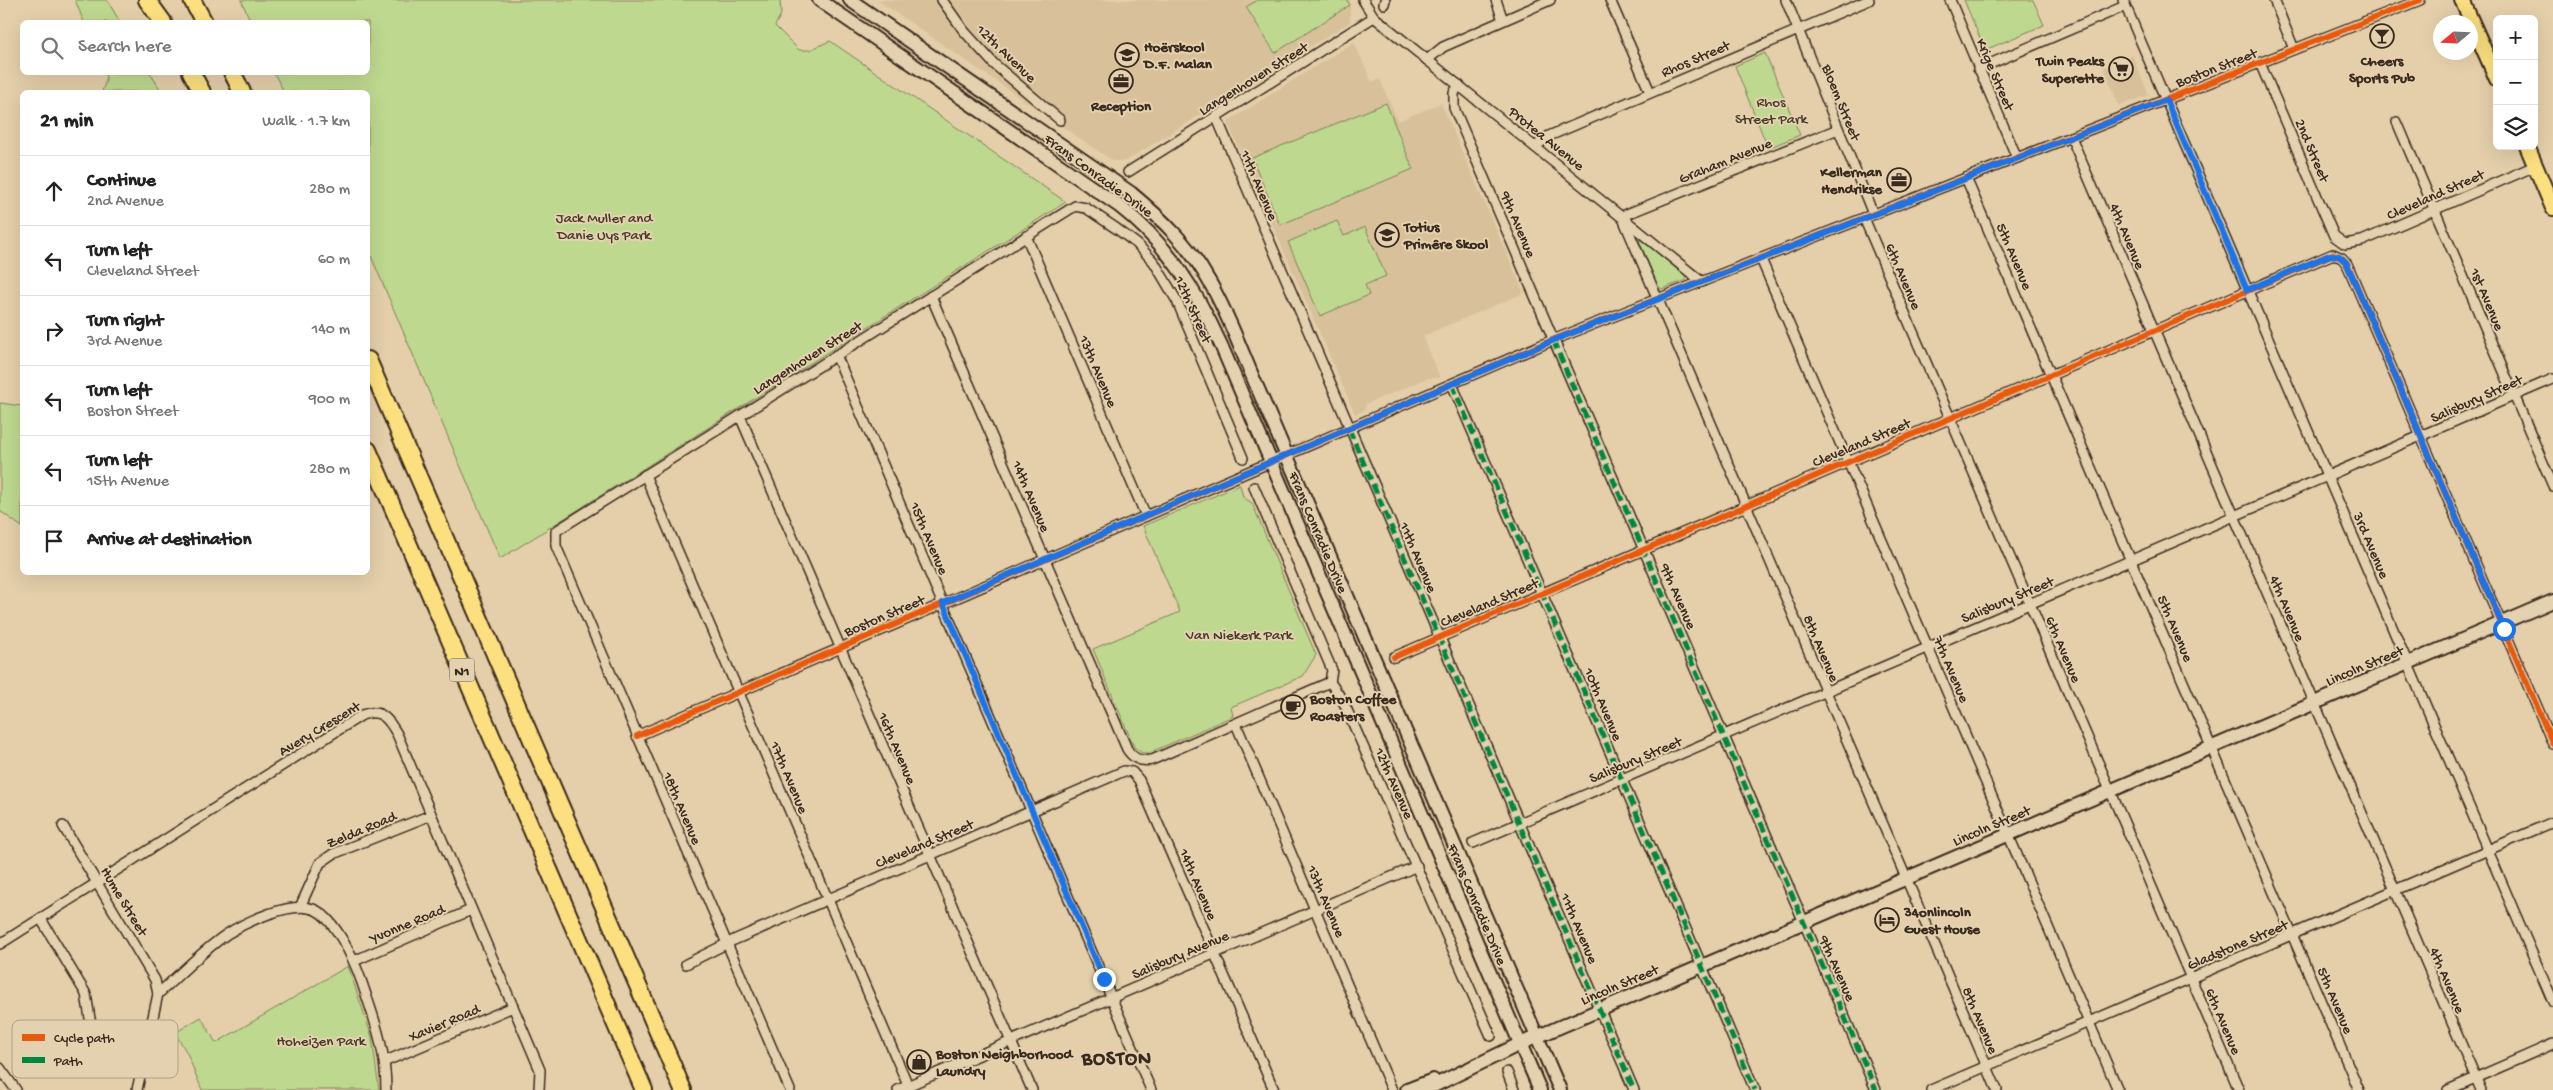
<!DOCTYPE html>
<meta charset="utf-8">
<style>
body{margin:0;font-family:"Gochi Hand",sans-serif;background:#f2f2f2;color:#222}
.controls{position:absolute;right:15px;top:15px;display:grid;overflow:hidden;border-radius:8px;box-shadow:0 5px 20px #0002}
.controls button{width:45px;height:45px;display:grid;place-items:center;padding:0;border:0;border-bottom:1px solid #e0e0e0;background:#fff;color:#222;font:25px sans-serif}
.compass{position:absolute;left:2433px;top:15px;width:45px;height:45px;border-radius:50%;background:#fff;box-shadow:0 5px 20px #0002;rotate:251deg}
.stop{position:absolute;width:15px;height:15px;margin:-11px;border:4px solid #1a73e8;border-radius:50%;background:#fff}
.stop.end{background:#1a73e8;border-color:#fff;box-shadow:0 1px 5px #0008}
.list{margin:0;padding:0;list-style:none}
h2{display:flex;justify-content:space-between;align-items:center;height:65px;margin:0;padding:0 20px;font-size:21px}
h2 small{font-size:16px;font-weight:400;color:#767676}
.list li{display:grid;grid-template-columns:32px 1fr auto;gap:15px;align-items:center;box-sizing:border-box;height:70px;padding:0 20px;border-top:1px solid #e0e0e0}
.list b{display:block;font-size:19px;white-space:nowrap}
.list p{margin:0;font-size:16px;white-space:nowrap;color:#767676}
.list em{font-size:16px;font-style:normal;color:#767676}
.icon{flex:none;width:28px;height:28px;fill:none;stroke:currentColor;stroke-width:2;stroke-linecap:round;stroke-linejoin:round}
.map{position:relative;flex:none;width:2553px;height:1090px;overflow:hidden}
.search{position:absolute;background:#fff;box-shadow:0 5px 20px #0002;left:20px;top:20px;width:350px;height:55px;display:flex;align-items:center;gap:12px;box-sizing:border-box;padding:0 18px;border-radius:8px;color:#767676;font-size:19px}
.panel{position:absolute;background:#fff;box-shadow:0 5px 20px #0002;left:20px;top:90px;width:350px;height:485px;border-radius:8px}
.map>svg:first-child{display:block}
</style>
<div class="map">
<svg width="2553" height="1090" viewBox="0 0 2553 1090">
<rect width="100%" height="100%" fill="#e4cfaa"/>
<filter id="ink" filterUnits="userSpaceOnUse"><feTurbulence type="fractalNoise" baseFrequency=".02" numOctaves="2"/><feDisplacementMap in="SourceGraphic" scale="10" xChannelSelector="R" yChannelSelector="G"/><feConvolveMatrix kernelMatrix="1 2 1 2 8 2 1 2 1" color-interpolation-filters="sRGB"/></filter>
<g filter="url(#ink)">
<!-- built -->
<g fill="#d8c19a">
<path d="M877,0H1350V22L1126,161H1113Z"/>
<path d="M1354,42L1372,82L1380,79L1398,121L1441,103L1524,293L1423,336L1440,378H1428L1366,404L1364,411L1355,414L1228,123L1230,120Z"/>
<path d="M2132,55L2149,95L2119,106L2104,68Z"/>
</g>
<!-- green -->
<g fill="#bed88f" stroke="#7c8156">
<path d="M75,0H107L120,22H84Z"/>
<path d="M241,0H780L781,14L775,26L799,50H809L830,41L1066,202L500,559L368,249V92H284L274,73L368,72V22H251Z"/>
<path d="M1258,0H1347L1350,5L1275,53L1246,7Z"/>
<path d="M1964,0H2033L2044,25L1985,50Z"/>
<path d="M1765,53L1800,135L1768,148L1735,66Z"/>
<path d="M105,73H150L162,92H102L106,80Z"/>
<path d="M1386,103L1413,169L1280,225L1252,158Z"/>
<path d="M1337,221L1344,236L1365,227L1386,276L1365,285L1369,295L1320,316L1288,242Z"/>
<path d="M1639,240H1642L1685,276L1686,280L1662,289L1658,287Z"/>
<path d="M0,403L22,406V527L0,511Z"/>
<path d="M1240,485L1243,497L1252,503L1316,655L1303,676L1231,707L1233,716L1149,753H1142L1134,747L1093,649L1180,612L1143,526Z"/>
<path d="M348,966L372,1037L379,1090H202L187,1053L175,1033L201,1017L216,1043Z"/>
</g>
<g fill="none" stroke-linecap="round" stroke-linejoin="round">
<!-- street casing -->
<g stroke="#3b2a1e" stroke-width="12">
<g id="street">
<path d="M942,0L964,31L994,64L1060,120"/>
<path d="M1363,0L1374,17L1702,282"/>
<path d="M1496,0L1503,20"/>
<path d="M1610,0L1650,92"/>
<path d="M1786,0L1873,214"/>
<path d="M1950,0L2017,158"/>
<path d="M2123,0L2553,1002"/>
<path d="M2274,0L2294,49"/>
<path d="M1384,4L1385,0"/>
<path d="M1427,60L1443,47L1550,0"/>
<path d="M2260,63L2334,236L2345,244L2362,241L2535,166"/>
<path d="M1978,69L2125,6"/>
<path d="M1459,85L1454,93V108L1876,1090"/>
<path d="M1216,116L1634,1090"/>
<path d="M2397,122L2553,486"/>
<path d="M1838,129L1622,216L1997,1090"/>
<path d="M2071,137L2481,1090"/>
<path d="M1535,147L1549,136L1869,0"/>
<path d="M1128,172L1374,17"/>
<path d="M1966,178L2359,1090"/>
<path d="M1864,218L2239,1090"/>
<path d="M1026,236L1146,516"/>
<path d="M1761,259L2118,1090"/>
<path d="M931,296L1127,749C1133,759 1141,762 1152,760L1330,682"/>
<path d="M836,355L1151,1090"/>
<path d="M1452,384L1755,1090"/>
<path d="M740,416L1032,1090"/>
<path d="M645,475L910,1090"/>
<path d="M1254,487L1332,670L1330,682"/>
<path d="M1394,657L2333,254L2342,258L2347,264L2553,744"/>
<path d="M1330,682L1343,701L1491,1036"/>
<path d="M1236,724L1392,1090"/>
<path d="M637,736L1553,340L2420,0"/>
<path d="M63,826L155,980L158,994L137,1090"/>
<path d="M1473,843L2553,379"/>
<path d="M300,907L320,863L333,854L431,815"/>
<path d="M41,919L86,994L95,1049"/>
<path d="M0,944L362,715C380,708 388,718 397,734L540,1070L539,1090"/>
<path d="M354,961L471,910"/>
<path d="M686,964L734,940L1124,771L1132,772L1139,780L1274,1090"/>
<path d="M158,994C180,974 202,951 227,934C246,922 290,901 313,909C334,916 354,960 361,980C374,1018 386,1049 386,1090"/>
<path d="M386,1061L513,1007"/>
<path d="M0,1068L16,1090"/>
<path d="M1507,1072L1514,1090"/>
<path d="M790,1090L556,546V531L1075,206L1086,208L1117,229L1137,244L1154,262L1177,301L1243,458"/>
<path d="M898,1090L1417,866"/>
<path d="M1931,1090L2553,822"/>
<path d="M2448,1090L2553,1044"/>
</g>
</g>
<!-- secondary casing -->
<g stroke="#3b2a1e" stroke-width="16">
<g id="secondary">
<path d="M819,0L1119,206C1167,243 1196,290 1221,345L1540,1090"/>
<path d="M850,0L1131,193C1162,219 1190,246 1209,281C1229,315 1242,353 1258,389L1560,1090"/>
<path d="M1407,1090L1433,1080"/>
<path d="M1425,1090L1520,1044L2553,601"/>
</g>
</g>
<!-- primary casing -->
<g stroke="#3b2a1e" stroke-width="18">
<g id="primary">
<path d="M2462,0L2497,79"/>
<path d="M2527,146L2553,208"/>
</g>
</g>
<!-- highway casing -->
<g stroke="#3b2a1e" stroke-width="20">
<g id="highway">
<path d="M147,0L163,22"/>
<path d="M192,0L204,22"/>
<path d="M191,72L202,92"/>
<path d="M232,72L242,92"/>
<path d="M368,360L683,1090"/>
<path d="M368,450L644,1090"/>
</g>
</g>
<!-- street -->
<use href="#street" stroke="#e4d1af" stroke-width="9"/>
<!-- secondary -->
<use href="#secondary" stroke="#e4d1af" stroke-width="12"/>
<!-- primary -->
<use href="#primary" stroke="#fce080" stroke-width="14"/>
<!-- highway -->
<use href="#highway" stroke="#fce080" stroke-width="16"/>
<!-- quiet -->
<g stroke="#00873e" stroke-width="5" stroke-dasharray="10 5" stroke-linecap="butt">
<path d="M1553,340L1876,1090"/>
<path d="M1452,384L1755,1090"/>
<path d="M1349,429L1634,1090"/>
</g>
<!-- cycleway casing -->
<g stroke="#e4d1af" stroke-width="9">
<g id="cycleway">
<path d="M1394,657L2333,254L2342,258L2347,264L2553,744"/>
<path d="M637,736L1553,340L2420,0"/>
</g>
</g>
<!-- cycleway -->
<use href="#cycleway" stroke="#e8590c" stroke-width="6"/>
</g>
</g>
<g fill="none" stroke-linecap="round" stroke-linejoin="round" filter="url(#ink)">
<!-- route -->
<path stroke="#1a73e8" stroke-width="6" d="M1104,979L943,603L1554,340L2166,100L2247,290L2330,255L2339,256L2346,262L2504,629"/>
</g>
<!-- icons -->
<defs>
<g id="bar-ring" transform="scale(1.25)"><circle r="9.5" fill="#e4d1af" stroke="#3b2a1e" stroke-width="1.5"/><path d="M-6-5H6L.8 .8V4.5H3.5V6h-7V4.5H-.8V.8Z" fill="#3b2a1e"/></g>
<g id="school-ring" transform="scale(1.25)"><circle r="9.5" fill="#e4d1af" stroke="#3b2a1e" stroke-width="1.5"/><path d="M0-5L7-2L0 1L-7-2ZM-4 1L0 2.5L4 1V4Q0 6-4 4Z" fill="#3b2a1e"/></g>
<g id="supermarket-ring" transform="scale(1.25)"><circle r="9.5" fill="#e4d1af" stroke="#3b2a1e" stroke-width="1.5"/><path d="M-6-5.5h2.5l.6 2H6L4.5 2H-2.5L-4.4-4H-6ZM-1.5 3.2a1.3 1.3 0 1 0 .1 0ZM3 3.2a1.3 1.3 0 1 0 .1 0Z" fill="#3b2a1e"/></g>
<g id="office-ring" transform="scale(1.25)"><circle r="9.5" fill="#e4d1af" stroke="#3b2a1e" stroke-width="1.5"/><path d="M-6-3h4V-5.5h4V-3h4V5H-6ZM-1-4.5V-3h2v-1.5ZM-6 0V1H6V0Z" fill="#3b2a1e"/></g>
<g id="cafe-ring" transform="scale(1.25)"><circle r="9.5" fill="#e4d1af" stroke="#3b2a1e" stroke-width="1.5"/><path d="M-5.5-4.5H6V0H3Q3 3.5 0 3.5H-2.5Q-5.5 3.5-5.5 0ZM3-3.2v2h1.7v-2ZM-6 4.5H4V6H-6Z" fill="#3b2a1e"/></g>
<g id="hotel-ring" transform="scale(1.25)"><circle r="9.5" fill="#e4d1af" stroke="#3b2a1e" stroke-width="1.5"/><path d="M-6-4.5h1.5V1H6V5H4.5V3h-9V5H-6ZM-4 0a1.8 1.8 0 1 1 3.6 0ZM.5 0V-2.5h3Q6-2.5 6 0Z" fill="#3b2a1e"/></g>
<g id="shop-ring" transform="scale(1.25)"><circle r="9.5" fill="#e4d1af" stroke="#3b2a1e" stroke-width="1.5"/><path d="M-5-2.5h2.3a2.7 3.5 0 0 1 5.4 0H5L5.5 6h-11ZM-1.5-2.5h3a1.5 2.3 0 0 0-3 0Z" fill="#3b2a1e"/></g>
</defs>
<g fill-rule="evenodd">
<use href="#bar-ring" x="2382" y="36"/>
<use href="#school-ring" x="1127" y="55"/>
<use href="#supermarket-ring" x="2121" y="69"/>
<use href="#office-ring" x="1121" y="81"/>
<use href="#office-ring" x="1899" y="180"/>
<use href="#school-ring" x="1387" y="235"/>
<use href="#cafe-ring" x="1293" y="707"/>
<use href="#hotel-ring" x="1887" y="920"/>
<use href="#shop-ring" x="919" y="1062"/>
</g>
<g text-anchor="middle" stroke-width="4" stroke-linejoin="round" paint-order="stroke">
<!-- shield labels -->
<rect fill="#e4d1af" stroke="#6e5c4a" stroke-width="1" x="449.5" y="658.5" width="25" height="23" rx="4"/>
<g font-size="14" font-weight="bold" fill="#3b2a1e">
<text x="462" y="675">N1</text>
</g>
<!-- poi labels -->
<g font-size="15" font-weight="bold" fill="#3b2a1e" stroke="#e4d1af" text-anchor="start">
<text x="1144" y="51">Hoërskool<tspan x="1144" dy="17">D.F. Malan</tspan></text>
<text x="2104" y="65" text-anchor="end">Twin Peaks<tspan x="2104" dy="17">Superette</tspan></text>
<text x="2382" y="65" text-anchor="middle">Cheers<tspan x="2382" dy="17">Sports Pub</tspan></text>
<text x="1121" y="110" text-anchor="middle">Reception</text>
<text x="1882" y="176" text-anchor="end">Kellerman<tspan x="1882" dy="17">Hendrikse</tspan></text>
<text x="1404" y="231">Totius<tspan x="1404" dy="17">Primêre Skool</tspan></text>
<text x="1310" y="703">Boston Coffee<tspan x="1310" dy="17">Roasters</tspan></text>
<text x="1904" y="916">34onlincoln<tspan x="1904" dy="17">Guest House</tspan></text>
<text x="936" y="1058">Boston Neighborhood<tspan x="936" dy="17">Laundry</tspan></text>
</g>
<!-- street labels -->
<g font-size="15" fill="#3b2a1e" stroke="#e4d1af">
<text transform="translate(1007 53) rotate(44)" y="5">12th Avenue</text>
<text transform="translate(1695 58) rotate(-23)" y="5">Rhos Street</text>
<text transform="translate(2216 67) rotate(-21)" y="5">Boston Street</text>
<text transform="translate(1996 74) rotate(67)" y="5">Krige Street</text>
<text transform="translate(1253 78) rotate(-32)" y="5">Langenhoven Street</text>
<text transform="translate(1842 102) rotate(68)" y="5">Bloem Street</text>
<text transform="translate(1547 138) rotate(39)" y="5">Protea Avenue</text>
<text transform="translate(2313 150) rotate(67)" y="5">2nd Street</text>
<text transform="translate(1725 160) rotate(-22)" y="5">Graham Avenue</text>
<text transform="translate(1099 175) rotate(36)" y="5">Frans Conradie Drive</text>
<text transform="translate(1260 185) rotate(67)" y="5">11th Avenue</text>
<text transform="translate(2435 194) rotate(-24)" y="5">Cleveland Street</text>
<text transform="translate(1519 224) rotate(67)" y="5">9th Avenue</text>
<text transform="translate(2128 236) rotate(67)" y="5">4th Avenue</text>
<text transform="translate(2015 256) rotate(67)" y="5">5th Avenue</text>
<text transform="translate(1904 276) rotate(67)" y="5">6th Avenue</text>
<text transform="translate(2488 299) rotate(67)" y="5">1st Avenue</text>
<text transform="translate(1194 309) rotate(66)" y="5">12th Street</text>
<text transform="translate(807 357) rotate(-32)" y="5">Langenhoven Street</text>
<text transform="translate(1099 371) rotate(67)" y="5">13th Avenue</text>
<text transform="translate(2476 398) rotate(-24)" y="5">Salisbury Street</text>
<text transform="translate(1861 442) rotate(-23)" y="5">Cleveland Street</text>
<text transform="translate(1032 496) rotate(67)" y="5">14th Avenue</text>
<text transform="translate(1319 532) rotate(67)" y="5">Frans Conradie Drive</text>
<text transform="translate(930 538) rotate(67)" y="5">15th Avenue</text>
<text transform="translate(2372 545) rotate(67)" y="5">3rd Avenue</text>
<text transform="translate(1419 557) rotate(67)" y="5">11th Avenue</text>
<text transform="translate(1679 596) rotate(66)" y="5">9th Avenue</text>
<text transform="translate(2007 599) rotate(-23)" y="5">Salisbury Street</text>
<text transform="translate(1489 602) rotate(-23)" y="5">Cleveland Street</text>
<text transform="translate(2288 608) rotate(67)" y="5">4th Avenue</text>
<text transform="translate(884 615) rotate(-23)" y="5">Boston Street</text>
<text transform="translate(2176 628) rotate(67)" y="5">5th Avenue</text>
<text transform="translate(1822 648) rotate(67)" y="5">8th Avenue</text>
<text transform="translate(2064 649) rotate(67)" y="5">6th Avenue</text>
<text transform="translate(2364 665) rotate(-23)" y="5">Lincoln Street</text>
<text transform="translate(1952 669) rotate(67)" y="5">7th Avenue</text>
<text transform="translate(1604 704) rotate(67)" y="5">10th Avenue</text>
<text transform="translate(319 728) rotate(-31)" y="5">Avery Crescent</text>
<text transform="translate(898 748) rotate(67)" y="5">16th Avenue</text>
<text transform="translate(1635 759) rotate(-23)" y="5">Salisbury Street</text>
<text transform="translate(790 777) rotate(67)" y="5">17th Avenue</text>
<text transform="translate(1395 783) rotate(66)" y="5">12th Avenue</text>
<text transform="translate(683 808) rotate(67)" y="5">18th Avenue</text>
<text transform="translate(1991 825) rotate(-23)" y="5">Lincoln Street</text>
<text transform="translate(361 829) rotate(-23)" y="5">Zelda Road</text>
<text transform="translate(924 843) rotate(-23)" y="5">Cleveland Street</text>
<text transform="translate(1199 884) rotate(67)" y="5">14th Avenue</text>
<text transform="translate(125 901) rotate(59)" y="5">Hume Street</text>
<text transform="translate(1327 901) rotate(67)" y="5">13th Avenue</text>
<text transform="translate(1478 904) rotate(67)" y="5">Frans Conradie Drive</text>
<text transform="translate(407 923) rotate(-23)" y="5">Yvonne Road</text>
<text transform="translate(1580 928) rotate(67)" y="5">11th Avenue</text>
<text transform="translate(2237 944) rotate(-23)" y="5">Gladstone Street</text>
<text transform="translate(1180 954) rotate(-23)" y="5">Salisbury Avenue</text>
<text transform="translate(1838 968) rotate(66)" y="5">9th Avenue</text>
<text transform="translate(2448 980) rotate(67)" y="5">4th Avenue</text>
<text transform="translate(1619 984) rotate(-23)" y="5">Lincoln Street</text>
<text transform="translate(2336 1000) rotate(67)" y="5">5th Avenue</text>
<text transform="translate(1981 1020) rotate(67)" y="5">8th Avenue</text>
<text transform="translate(2224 1021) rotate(67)" y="5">6th Avenue</text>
<text transform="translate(444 1022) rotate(-23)" y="5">Xavier Road</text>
</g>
<!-- park labels -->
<g font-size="15" fill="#483b29" stroke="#e4d1af">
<text x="1771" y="106">Rhos<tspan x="1771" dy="17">Street Park</tspan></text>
<text x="604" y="222">Jack Muller and<tspan x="604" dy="17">Danie Uys Park</tspan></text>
<text x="1239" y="639">Van Niekerk Park</text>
<text x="321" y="1045">Hoheizen Park</text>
</g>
<!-- district labels -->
<g font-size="20" font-weight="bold" letter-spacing="1" fill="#3b2a1e" stroke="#e4d1af">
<text x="1117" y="1064">BOSTON</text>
</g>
</g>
<!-- legend -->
<rect x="12" y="1020" width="166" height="58" rx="8" fill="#e4d1af" stroke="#b19f84" stroke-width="1"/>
<rect x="22" y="1034" width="23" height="7" fill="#e8590c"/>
<rect x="22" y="1057" width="23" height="6" fill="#00873e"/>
<g font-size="14" fill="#3b2a1e">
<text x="54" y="1042">Cycle path</text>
<text x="54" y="1065">Path</text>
</g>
</svg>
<div class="controls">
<button>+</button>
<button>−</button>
<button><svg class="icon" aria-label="layers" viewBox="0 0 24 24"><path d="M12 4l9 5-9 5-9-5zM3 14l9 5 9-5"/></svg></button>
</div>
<svg class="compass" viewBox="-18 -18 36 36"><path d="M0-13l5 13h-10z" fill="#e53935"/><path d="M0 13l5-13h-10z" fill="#767676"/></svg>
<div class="stop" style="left:2504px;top:629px"></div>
<div class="stop end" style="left:1104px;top:979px"></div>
<div class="search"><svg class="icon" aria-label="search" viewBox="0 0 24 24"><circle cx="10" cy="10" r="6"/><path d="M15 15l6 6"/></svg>Search here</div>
<section class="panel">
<h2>21 min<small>Walk · 1.7 km</small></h2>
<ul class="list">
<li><svg class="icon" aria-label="ahead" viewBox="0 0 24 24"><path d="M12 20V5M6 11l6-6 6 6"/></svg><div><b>Continue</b><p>2nd Avenue</p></div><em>280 m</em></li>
<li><svg class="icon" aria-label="left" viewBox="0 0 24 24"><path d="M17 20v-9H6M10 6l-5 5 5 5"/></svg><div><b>Turn left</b><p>Cleveland Street</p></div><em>60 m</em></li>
<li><svg class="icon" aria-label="right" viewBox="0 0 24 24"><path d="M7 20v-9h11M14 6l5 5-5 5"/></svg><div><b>Turn right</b><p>3rd Avenue</p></div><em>140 m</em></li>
<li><svg class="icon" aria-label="left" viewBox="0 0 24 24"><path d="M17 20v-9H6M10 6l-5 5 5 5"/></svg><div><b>Turn left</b><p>Boston Street</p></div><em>900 m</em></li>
<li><svg class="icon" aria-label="left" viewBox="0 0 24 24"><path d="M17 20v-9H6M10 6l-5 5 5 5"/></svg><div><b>Turn left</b><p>15th Avenue</p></div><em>280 m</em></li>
<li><svg class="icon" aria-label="arrive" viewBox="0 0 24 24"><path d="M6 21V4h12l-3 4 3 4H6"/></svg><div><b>Arrive at destination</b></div></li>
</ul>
</section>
</div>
